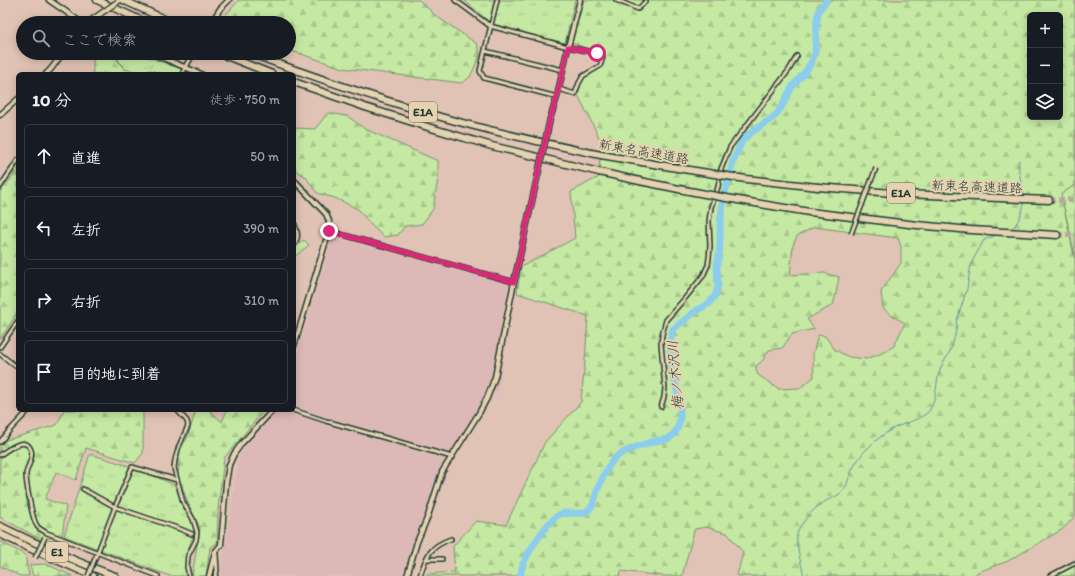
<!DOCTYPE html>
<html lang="ja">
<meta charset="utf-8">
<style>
body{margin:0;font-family:Itim,"Klee One",sans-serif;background:#20242c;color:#f1f3f6}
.controls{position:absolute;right:12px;top:12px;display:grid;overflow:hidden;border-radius:6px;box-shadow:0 2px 10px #0003}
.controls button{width:36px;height:36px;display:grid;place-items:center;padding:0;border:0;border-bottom:1px solid #363941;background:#171b24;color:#f1f3f6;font:20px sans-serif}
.stop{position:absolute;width:12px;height:12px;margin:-9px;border:3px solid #db2777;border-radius:50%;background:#fff}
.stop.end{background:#db2777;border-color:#fff;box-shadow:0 1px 4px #0008}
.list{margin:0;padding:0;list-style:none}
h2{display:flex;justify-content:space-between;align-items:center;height:52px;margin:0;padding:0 16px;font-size:17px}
h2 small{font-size:13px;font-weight:400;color:#9ea1a6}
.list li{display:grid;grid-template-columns:26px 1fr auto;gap:12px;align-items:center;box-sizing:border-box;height:64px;margin:0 8px 8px;padding:0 8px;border:1px solid #363941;border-radius:6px}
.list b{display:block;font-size:15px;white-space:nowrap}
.list em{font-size:13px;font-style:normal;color:#9ea1a6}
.icon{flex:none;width:22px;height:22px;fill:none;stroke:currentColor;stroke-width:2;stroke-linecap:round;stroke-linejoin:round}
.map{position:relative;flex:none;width:1075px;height:576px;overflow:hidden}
.search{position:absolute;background:#171b24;box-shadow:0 2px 10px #0003;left:16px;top:16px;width:280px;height:44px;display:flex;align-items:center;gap:10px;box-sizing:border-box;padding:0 14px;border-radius:22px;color:#9ea1a6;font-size:15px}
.panel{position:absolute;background:#171b24;box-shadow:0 2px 10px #0003;left:16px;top:72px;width:280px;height:340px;border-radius:6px}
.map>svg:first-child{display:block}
</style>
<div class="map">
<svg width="1075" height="576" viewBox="0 0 1075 576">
<defs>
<pattern id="grass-tufts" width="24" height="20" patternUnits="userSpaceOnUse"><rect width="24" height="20" fill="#c5e9a3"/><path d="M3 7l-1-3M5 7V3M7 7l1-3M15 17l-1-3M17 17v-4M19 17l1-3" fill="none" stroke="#a9c98d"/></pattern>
<pattern id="forest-firs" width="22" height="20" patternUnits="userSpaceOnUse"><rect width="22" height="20" fill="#c5e9a3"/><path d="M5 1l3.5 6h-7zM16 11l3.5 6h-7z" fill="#a9c98d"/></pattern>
</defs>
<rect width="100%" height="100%" fill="#e0c3b4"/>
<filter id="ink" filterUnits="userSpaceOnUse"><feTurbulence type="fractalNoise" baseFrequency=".025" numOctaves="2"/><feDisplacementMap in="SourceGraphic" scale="8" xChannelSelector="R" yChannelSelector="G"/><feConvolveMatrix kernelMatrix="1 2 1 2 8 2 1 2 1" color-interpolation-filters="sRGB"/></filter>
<g filter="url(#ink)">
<!-- built -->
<path fill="#dcb9b7" d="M332,237L513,285L498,390L456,450L409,576H220L240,454L276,410H294V364Z"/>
<!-- grass -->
<g fill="url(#grass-tufts)" stroke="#72936c">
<path d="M464,0H575L565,43L492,24Z"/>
<path d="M114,53H137L182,69L179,74H161L150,70L144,73L124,69Z"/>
<path d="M1075,75V256L1065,211L1056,184Z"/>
<path d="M90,454L132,467L175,485L181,503L191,519L195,531L185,557L186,576H170L64,536Z"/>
</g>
<!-- forest -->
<g fill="url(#forest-firs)" stroke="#72936c" fill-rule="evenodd">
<path d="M239,0H419L436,16L477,44L480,55L470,77L462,83L343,68L289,50V23H234L224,17Z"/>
<path d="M584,0H1075V185L1061,194L1075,260V516L1063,529L1008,561L978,572L973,576H737L743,552L727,533L706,527L695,529L694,531L682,576H663L621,571L620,576H427V574L455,572L453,546L476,521L506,525L545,442L581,402L585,361L588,316L517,293L521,267L575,238L571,192L595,179L598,178L600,159V139L578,95L583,75L600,66L604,55L572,43ZM1030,15H1060V117H1030ZM814,227L898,238L901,246V263L881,292L883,308L891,315L905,323L894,346L880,354L866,359L849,357L835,350L825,336L818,335L813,354L814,377L800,388L779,389L758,375L756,370V366L763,360L769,350L782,348L792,334L814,329L807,319L833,305L836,293L839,277L824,273L790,275L793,245L797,236Z"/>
<path d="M93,53H112L124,69L144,73L150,70L161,74H92L93,72Z"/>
<path d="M328,113L347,116L365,129L438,161V178L433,209L422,224L405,226L398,235L384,237L371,225L358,209L335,198L317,193L306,177L296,171L294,161V128L315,129Z"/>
<path d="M18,165V312L0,339V192L12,178Z"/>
<path d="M304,240L309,245L294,257V248Z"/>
<path d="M64,410H143V453L135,463L86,448L76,480L56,472L45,499L66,506L62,537L40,539L0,517V442L57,425Z"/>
<path d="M196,410H209L222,422L227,410H264L224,458L218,509L217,543L210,547L206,576H192L200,528L188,503L178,475L180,448L187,439Z"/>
<path d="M0,541L25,555L29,576H20L0,566Z"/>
<path d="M46,564L72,576H33L30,565Z"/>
<path d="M1075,566V576H1053Z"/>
</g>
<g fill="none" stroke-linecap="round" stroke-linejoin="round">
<!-- stream -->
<g stroke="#6093a3" stroke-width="1">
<path d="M1019,160C1017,174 1023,184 1024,197"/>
<path d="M1011,229C1019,224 1023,210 1024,202"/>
<path d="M804,576C802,568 795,541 797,534C800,524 812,510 821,504C828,499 835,498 842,492C848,486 848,478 852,470C860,453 876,439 892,429C901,424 923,419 929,411C938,398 935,383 940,370C942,363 947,358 950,351C954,343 955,334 957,325L956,323L967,289L970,269L973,260L984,240L999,234"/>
</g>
<!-- river -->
<path stroke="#8ccded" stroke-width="7" d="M520,576C521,572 522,568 523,564C528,552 549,518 561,514C572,510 583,519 592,506C594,502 595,498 596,494C601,481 607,464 619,455C628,449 645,444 656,441C659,440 664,440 668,439C671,437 674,434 676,431C686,414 676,388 672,371C670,359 669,344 672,332L673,329L696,311L709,303L715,296L717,291L718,285L717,266L719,255L720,242V225L723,200L733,162L742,141L749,134L775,116L781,108L792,87L805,72L811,63L815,53L817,19L819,10L827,0"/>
<!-- motorway-tunnel -->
<g stroke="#b9a89a" stroke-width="6" stroke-dasharray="6 3" stroke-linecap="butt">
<path d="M1049,200H1075"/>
<path d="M1057,235H1075"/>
</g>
<!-- minor casing -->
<g stroke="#1f3d34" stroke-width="6">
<g id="minor">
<path d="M455,0L490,26L568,47L597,53L603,57L600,66L583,76L579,83L575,94L559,89"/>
<path d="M497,0L480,71L484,78L557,97"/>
<path d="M616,0L638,9L646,1"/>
<path d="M485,51L563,70"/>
<path d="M182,74L185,68"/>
<path d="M0,187L18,160"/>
<path d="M294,222C297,232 300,236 294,245"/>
<path d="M329,231L514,282"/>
<path d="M0,347L18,321"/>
<path d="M0,354L18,368"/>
<path d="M661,407L664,397L665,388L661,344L662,335L666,320L686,297L703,276L708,265L709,258L710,246L709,221L711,207L718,187L721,169L730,147L789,70L797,56"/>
<path d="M177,410L187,421L188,426L179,446L175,460L174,468L183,502L193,519L197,532L196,540L188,556L187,567L189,576"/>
<path d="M293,410L326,421L452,457"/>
<path d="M0,442L9,431L29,410"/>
<path d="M0,455C7,450 26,435 31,450C34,457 27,467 26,474C26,483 32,519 37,526C39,529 44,531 47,533L158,576"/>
<path d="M83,489L115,507L180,529L192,534"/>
<path d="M97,554L115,507L132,467L177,480"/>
<path d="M427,559H442"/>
<path d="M215,576L217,571L216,554"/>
<path d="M420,576C426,556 430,546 451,539"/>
<path d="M1050,576L1075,563"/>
</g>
</g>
<!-- tertiary casing -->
<g stroke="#1f3d34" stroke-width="7">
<g id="tertiary">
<path d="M49,0L65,11L82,23"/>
<path d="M88,23L93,19"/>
<path d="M211,23L220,9L229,0"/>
<path d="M151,53L201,74"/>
<path d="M185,68L193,53"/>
<path d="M46,74L51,69L63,53"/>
<path d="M0,115L18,99"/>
<path d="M550,119L557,97L568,47L580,0"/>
<path d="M294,180L326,214L329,221V231L294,346"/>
<path d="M209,576L215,552L221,545L226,483L229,465L234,454L242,443L273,410"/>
<path d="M407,576L417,542L428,516L442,472L479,413L487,398L495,377L514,282L538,174"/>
</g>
</g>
<!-- motorway casing -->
<g stroke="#1f3d34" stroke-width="9">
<g id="motorway">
<path d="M97,0L147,23"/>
<path d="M123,0L173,23"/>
<path d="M219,53L272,74"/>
<path d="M249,53C308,75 367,95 427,113C484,130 543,143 601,155"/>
<path d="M294,82L365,107L431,128L492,146L599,172"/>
<path d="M818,187L905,194L1049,200"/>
<path d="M810,212L917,225L971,230L1057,235"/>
<path d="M0,526C37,544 76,562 115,576"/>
<path d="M0,534L29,548L93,576"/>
</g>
</g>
<!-- minor -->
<use href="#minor" stroke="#e6d1b0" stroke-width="3"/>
<!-- tertiary -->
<use href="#tertiary" stroke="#e6d1b0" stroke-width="4"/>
<!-- motorway -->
<use href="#motorway" stroke="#e6d1b0" stroke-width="6"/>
<!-- minor-bridge casing -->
<g stroke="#1f3d34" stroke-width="6" stroke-linecap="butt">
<g id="minor-bridge">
<path d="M851,234L876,168"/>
<path d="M35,558L45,537"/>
<path d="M88,576L96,556"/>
</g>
</g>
<!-- tertiary-bridge casing -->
<g stroke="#1f3d34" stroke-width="7" stroke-linecap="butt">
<g id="tertiary-bridge">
<path d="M93,19L120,0"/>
<path d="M538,174L550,119"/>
</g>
</g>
<!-- motorway-bridge casing -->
<g stroke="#1f3d34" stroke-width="9" stroke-linecap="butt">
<g id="motorway-bridge">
<path d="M601,155L683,169L746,179L818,187"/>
<path d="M599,172C669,188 739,201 810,212"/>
</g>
</g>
<!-- minor-bridge -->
<use href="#minor-bridge" stroke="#e6d1b0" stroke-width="3"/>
<!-- tertiary-bridge -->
<use href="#tertiary-bridge" stroke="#e6d1b0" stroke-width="4"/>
<!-- motorway-bridge -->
<use href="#motorway-bridge" stroke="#e6d1b0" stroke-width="6"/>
</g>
</g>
<g fill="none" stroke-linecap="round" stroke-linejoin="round" filter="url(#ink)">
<!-- route -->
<path stroke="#db2777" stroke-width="5" d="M329,231L514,282L550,119L557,97L568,47L597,53"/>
</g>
<g text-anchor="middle" stroke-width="4" stroke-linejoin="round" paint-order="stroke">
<!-- shield labels -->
<g fill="#e6d1b0" stroke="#5b6959" stroke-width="1">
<rect x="409" y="102" width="28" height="20" rx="3"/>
<rect x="887" y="183" width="28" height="20" rx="3"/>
<rect x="46" y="542" width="22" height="20" rx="3"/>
</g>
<g font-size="12" font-weight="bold" fill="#1f3d34">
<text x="423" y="116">E1A</text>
<text x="901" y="197">E1A</text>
<text x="57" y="556">E1</text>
</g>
<!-- street labels -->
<g font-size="13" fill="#1f3d34" stroke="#e6d1b0">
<text transform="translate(644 151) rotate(10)" y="5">新東名高速道路</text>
<text transform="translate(977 186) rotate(2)" y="5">新東名高速道路</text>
</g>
<!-- water labels -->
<g font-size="14" font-style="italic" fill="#24443d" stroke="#e6d1b0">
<text transform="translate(675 375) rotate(-95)" y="5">梅ノ木沢川</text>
</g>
</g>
</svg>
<div class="controls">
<button>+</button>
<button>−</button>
<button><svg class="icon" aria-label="layers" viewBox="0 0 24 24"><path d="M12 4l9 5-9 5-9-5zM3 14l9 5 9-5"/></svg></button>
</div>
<div class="stop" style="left:597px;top:53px"></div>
<div class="stop end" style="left:329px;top:231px"></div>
<div class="search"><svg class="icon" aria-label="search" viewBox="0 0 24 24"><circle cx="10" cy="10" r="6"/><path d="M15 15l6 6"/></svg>ここで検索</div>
<section class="panel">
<h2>10 分<small>徒歩 · 750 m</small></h2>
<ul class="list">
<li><svg class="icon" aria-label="ahead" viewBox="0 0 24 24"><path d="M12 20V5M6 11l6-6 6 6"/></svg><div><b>直進</b></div><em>50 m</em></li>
<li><svg class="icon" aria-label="left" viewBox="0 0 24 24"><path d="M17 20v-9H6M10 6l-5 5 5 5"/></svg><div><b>左折</b></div><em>390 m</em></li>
<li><svg class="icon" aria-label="right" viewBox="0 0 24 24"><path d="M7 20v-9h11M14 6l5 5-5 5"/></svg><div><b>右折</b></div><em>310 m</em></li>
<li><svg class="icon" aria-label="arrive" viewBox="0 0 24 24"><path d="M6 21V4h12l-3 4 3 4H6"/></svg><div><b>目的地に到着</b></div></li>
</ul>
</section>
</div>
